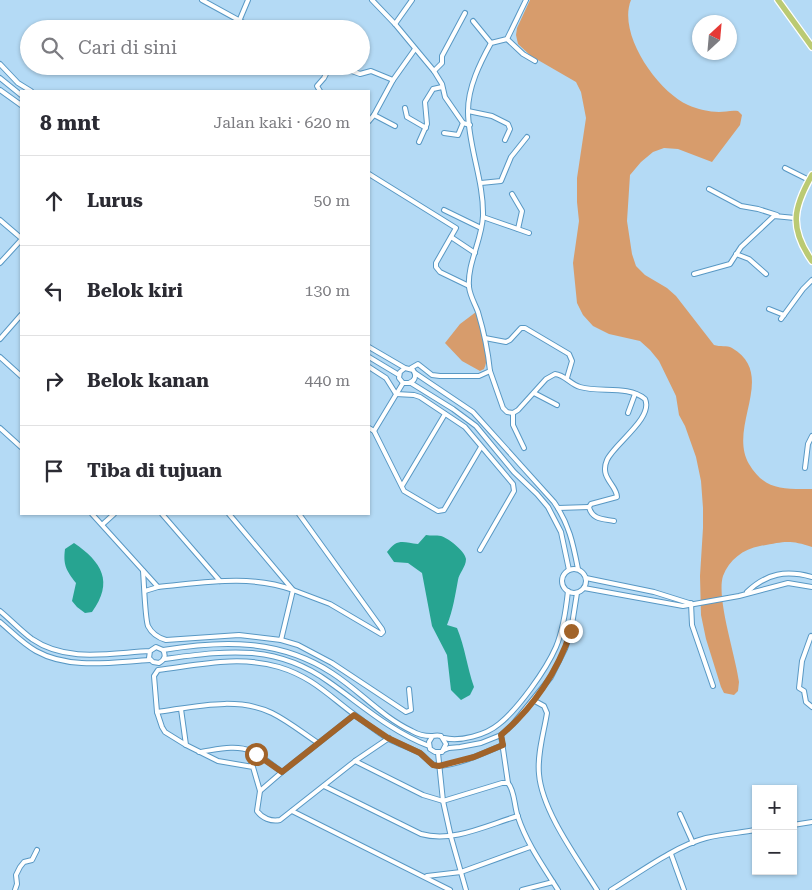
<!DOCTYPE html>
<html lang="id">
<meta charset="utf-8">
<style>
body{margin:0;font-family:"Roboto Serif",serif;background:#f2f2f3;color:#2b2b33}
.controls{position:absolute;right:15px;bottom:15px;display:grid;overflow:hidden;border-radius:0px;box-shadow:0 1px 4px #0004}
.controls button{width:45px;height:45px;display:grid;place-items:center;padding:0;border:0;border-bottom:1px solid #e1e1e2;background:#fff;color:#2b2b33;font:25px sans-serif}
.compass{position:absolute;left:692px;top:15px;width:45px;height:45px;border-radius:50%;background:#fff;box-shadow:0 1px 4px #0004;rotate:26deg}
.stop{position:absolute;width:15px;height:15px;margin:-11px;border:4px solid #a16329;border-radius:50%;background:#fff}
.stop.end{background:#a16329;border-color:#fff;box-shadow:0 1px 5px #0008}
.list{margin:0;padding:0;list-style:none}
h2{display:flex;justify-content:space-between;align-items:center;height:65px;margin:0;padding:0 20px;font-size:21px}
h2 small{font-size:16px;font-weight:400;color:#7c7c81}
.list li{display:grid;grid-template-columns:32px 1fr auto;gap:15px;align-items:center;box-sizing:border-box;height:90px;padding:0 20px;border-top:1px solid #e1e1e2}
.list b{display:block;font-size:19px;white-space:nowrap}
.list em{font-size:16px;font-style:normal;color:#7c7c81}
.icon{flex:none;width:28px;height:28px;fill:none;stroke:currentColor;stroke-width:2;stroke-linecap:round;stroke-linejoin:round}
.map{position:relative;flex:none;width:812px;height:890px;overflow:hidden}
.search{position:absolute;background:#fff;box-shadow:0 1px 4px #0004;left:20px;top:20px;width:350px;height:55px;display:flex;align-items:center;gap:12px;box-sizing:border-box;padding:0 18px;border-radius:28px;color:#7c7c81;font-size:19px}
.panel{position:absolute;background:#fff;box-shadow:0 1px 4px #0004;left:20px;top:90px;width:350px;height:425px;border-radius:0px}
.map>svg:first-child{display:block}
</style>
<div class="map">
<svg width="812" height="890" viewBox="0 0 812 890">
<rect width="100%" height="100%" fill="#b4daf5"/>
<!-- green -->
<g fill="#d79c6c">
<path d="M530,0H631C617,34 658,92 688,105C697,109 709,112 719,112C725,112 731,110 738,111L742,115L740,125L712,162L678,149L664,148L653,152L641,162L630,175L627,221L632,254L636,266L645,275L667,288L676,296L714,345C720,347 727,345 732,348C778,375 727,426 749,464C765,491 784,489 812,489V547C789,539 783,542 760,546C743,549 729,560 723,576C716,598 736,657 739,682L738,691L734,695L724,693L721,687L706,639L701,615L700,576L703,528V508L701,481L696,457L685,426L679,415L676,396L659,361L650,350L640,341L609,334L593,326L583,315L577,303L573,263L579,221L577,202V178L586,118L581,92L576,82L531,56L518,44L516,35L517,28Z"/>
<path d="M476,312C480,329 492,353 484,369L480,371L462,361L445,343L460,324Z"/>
</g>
<!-- water -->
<g fill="#27a491">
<path d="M426,535C431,536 436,535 441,536C448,538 465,551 466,559C466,567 459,573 458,580C455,596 453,610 447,625L457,628C465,647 467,667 474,687L470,695L461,700L451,690L447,655L432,626L422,573L408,563L394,562L387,552C397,538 403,542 418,544Z"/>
<path d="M74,543C102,562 114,582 92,612L85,613L77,607L72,601L76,583C66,570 63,565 65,549Z"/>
</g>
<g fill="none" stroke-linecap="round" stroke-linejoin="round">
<!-- street casing -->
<g stroke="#5898c4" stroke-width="6">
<g id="street">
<path d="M202,0L255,29"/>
<path d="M372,0L395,24L434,71L442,84L445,97L463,123L470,125"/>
<path d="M240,19L248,0"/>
<path d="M473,21L491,43"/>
<path d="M395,24L412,0"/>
<path d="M507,39L523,54L535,61"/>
<path d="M0,64L18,83L31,91"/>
<path d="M338,66L360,74L371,71L393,80L415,49"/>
<path d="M434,71L442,63V56L465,13"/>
<path d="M0,78L21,95"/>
<path d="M0,90L21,105"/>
<path d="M320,91L317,86L324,78L330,66"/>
<path d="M405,108L407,117L426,128"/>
<path d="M468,111L492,116L508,124L510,129L505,140"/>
<path d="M374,115L395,126"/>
<path d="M369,121L374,115L393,80"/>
<path d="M444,133L458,135L463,123"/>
<path d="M419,142L427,124L425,102L433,89L442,87"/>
<path d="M785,168L809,180"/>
<path d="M369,174L456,228L436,263V267L440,272L469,286"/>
<path d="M481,183L501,181L511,157L527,137"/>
<path d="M709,189L741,206L758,209L777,215"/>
<path d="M512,194L522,211L518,229"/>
<path d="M444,210L481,228"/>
<path d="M483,217L529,233"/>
<path d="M0,220L21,238"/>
<path d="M451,237L475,253"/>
<path d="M736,254L749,259L766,274"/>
<path d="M0,263L21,240"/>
<path d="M694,274L730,264L741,247L774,216L795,218"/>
<path d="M769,309L784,315"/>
<path d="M781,319L803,289L812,280"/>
<path d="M485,338L506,342L510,340L521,328H525L569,354L572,361L567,378"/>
<path d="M0,339L21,315"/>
<path d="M369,347L405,368L413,370C417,376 415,381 409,383H403L399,378L400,372L405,368"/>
<path d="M0,357L21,376"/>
<path d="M369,357L399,375"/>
<path d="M369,367L386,378L396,394L414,395L420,397L465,427L513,484L514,491L480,550"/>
<path d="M411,368L418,364L432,375L440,376H479L490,371C488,351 484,332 478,312C475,304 470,296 469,287C467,264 482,240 483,216C484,181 468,146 468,111C468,87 480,63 491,43L507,39L526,0"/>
<path d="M490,371L503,408L507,412L513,413"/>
<path d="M415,373L473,412L554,502C569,524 573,543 578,569"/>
<path d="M411,383L453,409L476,426L514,472L537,494L548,507L561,532L569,570"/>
<path d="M534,393L557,405"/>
<path d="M513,413L518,410L546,379L555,374C565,375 570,384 580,387C600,393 628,385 645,399C654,418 614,444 607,460C599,478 617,485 617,497L591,504L589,507C592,520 604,519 614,521"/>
<path d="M513,413V425L524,448"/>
<path d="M628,413L635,394"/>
<path d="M0,428L21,447"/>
<path d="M369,428L374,431L404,491L438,511L444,510L481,447"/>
<path d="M374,431L403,383"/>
<path d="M805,468L808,444L812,436"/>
<path d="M402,486L445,414"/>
<path d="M558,508L589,507"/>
<path d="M92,514L158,587C202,583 250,574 293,590L229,514"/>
<path d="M162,514L220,581"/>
<path d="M103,524L114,514"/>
<circle cx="574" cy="581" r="12"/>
<path d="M143,571C144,582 145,618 148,626C152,634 159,638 166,640L239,635L281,640L293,590L330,604L381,634L383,632L382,629L299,514"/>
<path d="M586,578L654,592L689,603"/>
<path d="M584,588L683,606L739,596L788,583L812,587"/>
<path d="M145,591L158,587"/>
<path d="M747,592C767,573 786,570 812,577"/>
<path d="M691,603L692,625L713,686"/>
<path d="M0,611C11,620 21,631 32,639C67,663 110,653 150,651L156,647L163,650C166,655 165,660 159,663L153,662L149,658L150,651"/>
<path d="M0,622C12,632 23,644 36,651C70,670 113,662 150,660"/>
<path d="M812,637L811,636L802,661L799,688L804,691L806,702L812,707"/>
<path d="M281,640L298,645L332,663L406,712L411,710L409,689"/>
<path d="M163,650C223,640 280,639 332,673C360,691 382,717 412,731C417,734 425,736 431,736C435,736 437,735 441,736L446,744L442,752H435L430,749L429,742L432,737"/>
<path d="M164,659C226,651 275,643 329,682C362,705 390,731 429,746"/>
<path d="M533,700L544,706L547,713C544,732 537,754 539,774C542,811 577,858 597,890"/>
<path d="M181,709L186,745"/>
<path d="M157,712C194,707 237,696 272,713C288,721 303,733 318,743"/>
<path d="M501,735L508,783"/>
<path d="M389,738L355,761L280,820C271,822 262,818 257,811L260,791L253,767L218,761L186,745L165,732L162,727L157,712L154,676L158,670C198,665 239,655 279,667C312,677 328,695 355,715C366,723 377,732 389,739C399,744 410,748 420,753C426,757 431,766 438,766C459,765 484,753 503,745"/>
<path d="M444,738C460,742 486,735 499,724C518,709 546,670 556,647C563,630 566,610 568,591"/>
<path d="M444,750L449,748L460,747L481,743L501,735L513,724L551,677L565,649L571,631L577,593"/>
<path d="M199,752C215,750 235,744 251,751C262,756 272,765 282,772"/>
<path d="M438,753L443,801L451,837L466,890"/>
<path d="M355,761L423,795L443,801L502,783H508C515,791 514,806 518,817C527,844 543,866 558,890"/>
<path d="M251,766L256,754"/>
<path d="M324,786L421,834C453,843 487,825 518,816"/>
<path d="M260,791L282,772L354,715"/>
<path d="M292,811L450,890"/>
<path d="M680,814L693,843"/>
<path d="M793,825L812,822"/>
<path d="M671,854L684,890"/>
<path d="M427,876L461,872L530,847"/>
<path d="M15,890L17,884L16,875L20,867L24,862L32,860L37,850"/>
<path d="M522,890L553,882"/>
<path d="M611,890C639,873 675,846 706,838C722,834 739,833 756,830"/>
</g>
</g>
<!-- primary casing -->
<g stroke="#fff" stroke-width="8">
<g id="primary">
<path d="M778,0L812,47"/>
<path d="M812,175C793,208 789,228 812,261"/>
</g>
</g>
<!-- street -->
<use href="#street" stroke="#fff" stroke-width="4"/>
<!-- primary -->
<use href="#primary" stroke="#bbca73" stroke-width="5.5"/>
</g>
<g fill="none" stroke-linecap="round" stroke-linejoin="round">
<!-- route -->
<path stroke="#a16329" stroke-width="6" d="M256,754L282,772L354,715L388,738L420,753L433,765L439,766L474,757L503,745L501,735C533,708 558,671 571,631"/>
</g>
</svg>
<div class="controls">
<button>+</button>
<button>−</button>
</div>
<svg class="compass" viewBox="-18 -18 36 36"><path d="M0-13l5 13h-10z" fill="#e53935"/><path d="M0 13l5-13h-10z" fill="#7c7c81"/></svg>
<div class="stop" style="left:256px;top:754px"></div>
<div class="stop end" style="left:571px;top:631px"></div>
<div class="search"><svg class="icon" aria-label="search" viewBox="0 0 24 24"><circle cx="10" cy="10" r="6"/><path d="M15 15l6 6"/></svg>Cari di sini</div>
<section class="panel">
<h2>8 mnt<small>Jalan kaki · 620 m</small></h2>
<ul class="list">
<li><svg class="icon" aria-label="ahead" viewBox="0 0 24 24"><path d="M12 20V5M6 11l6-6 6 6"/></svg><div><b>Lurus</b></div><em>50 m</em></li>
<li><svg class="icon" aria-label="left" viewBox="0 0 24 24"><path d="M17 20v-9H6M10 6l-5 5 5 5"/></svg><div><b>Belok kiri</b></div><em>130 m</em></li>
<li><svg class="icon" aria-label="right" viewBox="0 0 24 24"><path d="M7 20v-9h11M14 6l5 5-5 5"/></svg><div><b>Belok kanan</b></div><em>440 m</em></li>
<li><svg class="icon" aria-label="arrive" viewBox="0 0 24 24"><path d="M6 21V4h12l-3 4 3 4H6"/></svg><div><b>Tiba di tujuan</b></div></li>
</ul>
</section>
</div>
